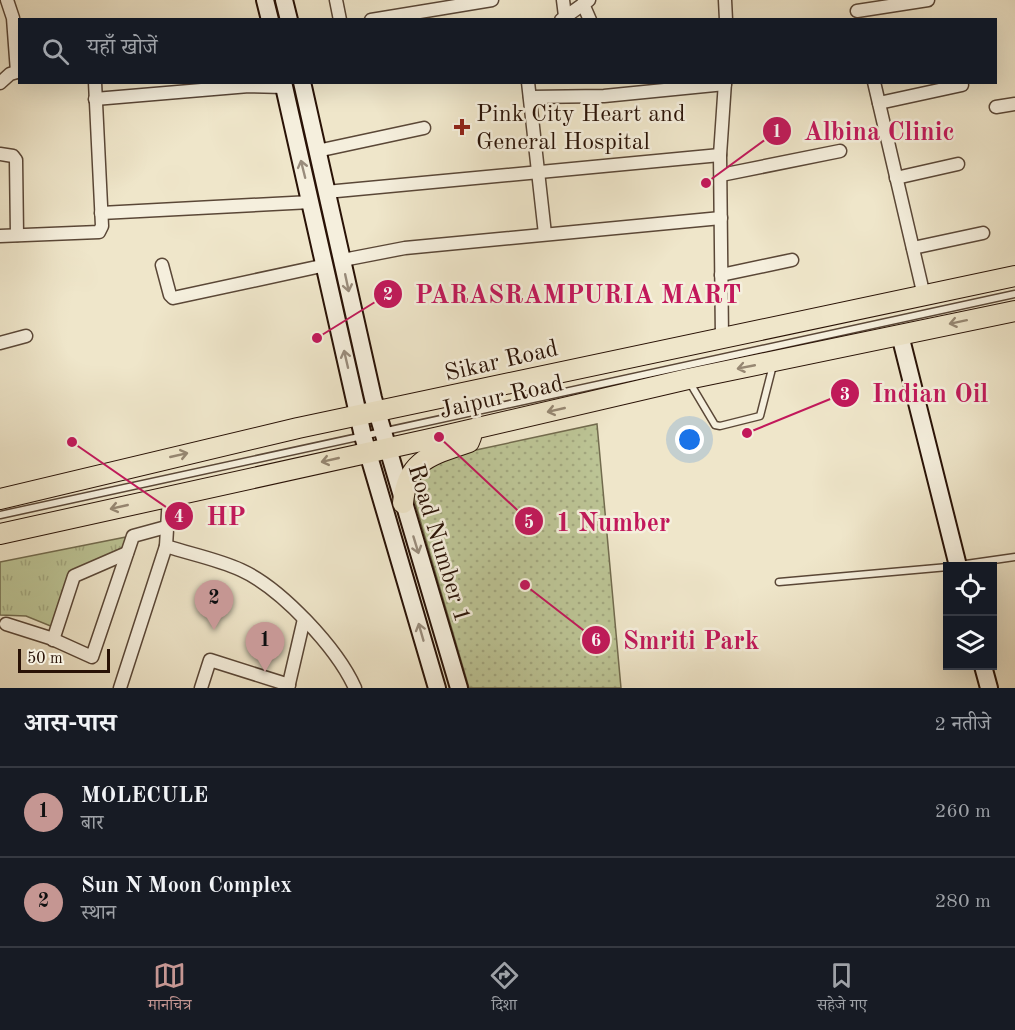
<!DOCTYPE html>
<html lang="hi">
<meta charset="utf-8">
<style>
body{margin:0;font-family:"Old Standard TT","Noto Serif Devanagari",serif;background:#242831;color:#f1f3f6}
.controls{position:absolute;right:18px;bottom:18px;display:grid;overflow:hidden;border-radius:0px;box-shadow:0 6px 24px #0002}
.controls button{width:54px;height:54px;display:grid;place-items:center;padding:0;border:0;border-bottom:2px solid #363941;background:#171b24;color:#f1f3f6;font:30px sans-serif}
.scale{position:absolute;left:18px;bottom:15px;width:92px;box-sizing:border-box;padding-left:6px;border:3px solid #291206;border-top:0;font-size:16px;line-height:21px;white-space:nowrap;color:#291206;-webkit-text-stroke:4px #f5efdd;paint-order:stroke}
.you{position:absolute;left:690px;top:440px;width:21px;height:21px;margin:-15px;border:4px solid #fff;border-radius:50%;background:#1a73e8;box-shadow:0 0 0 9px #1a73e833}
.badge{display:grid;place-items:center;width:39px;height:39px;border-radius:50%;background:#c59692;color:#111;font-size:20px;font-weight:700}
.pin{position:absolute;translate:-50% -50px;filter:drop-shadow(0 2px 3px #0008)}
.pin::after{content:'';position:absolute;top:32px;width:21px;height:18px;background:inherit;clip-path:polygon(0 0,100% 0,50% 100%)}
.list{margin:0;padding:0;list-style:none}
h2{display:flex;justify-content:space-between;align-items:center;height:78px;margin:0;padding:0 24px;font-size:26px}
h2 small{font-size:20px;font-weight:400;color:#9ea1a6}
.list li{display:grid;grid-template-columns:39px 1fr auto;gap:18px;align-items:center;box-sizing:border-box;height:90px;padding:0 24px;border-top:2px solid #363941}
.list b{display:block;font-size:22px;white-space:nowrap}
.list p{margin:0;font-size:20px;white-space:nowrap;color:#9ea1a6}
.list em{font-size:20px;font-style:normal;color:#9ea1a6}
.icon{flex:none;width:33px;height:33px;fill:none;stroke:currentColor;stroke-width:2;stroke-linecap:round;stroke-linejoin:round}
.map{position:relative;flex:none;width:1015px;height:688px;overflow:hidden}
.search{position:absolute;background:#171b24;box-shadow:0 6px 24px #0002;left:18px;right:18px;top:18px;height:66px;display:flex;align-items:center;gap:15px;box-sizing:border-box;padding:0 21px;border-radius:0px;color:#9ea1a6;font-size:22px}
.sheet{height:258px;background:#171b24}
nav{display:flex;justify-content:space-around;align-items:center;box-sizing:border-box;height:84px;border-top:2px solid #363941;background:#171b24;font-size:16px;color:#9ea1a6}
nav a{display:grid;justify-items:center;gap:3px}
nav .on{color:#c59692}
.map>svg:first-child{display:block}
</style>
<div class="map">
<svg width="1015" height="688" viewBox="0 0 1015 688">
<defs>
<pattern id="grass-tufts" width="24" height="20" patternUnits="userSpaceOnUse" patternTransform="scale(1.5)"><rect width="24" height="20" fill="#bcc495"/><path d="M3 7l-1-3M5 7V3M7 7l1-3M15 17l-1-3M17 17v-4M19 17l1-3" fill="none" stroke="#a2a77f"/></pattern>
<pattern id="park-dots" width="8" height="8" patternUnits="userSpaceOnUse" patternTransform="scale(1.5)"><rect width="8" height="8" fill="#bcc495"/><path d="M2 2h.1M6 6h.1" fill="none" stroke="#a2a77f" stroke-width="1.8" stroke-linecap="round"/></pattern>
</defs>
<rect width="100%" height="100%" fill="#efe6ca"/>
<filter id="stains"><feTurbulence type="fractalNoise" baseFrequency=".00333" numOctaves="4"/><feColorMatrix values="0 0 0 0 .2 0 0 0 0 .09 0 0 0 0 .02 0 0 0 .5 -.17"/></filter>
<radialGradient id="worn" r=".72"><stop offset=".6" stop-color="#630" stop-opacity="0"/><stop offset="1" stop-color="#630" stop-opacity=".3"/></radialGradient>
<!-- grass -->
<path fill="url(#grass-tufts)" stroke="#726b4e" stroke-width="1.5" d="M126,537L124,547L70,574L53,627L26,616L0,615V562Z"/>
<!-- park -->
<path fill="url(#park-dots)" stroke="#726b4e" stroke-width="1.5" d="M597,424L621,688H469L409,482L443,457Z"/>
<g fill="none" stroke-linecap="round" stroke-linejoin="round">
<!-- lane casing -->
<g stroke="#5a4737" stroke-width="9">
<g id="lane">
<path d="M690,383L715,425L720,426L760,416L773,365"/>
<path d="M0,515L1015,294"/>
<path d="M959,565L1015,557"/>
<path d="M779,582L948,567"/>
</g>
</g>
<!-- street casing -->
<g stroke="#5a4737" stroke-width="15">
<g id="street">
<path d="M7,0L13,18L17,72"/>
<path d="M336,0L340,20"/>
<path d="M563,0L565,16"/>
<path d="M725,0L726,20"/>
<path d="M583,4L590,20"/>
<path d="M857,11L928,0"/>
<path d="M371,20L492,0"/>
<path d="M561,20L589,0"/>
<path d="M528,82L545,234"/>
<path d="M874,82L924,296"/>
<path d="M0,83L10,74L20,71"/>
<path d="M530,97L604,96L725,84"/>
<path d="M95,99L249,86L284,87"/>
<path d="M879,103L962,85"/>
<path d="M996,107L1015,104"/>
<path d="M317,151L424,128"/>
<path d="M0,154L13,156L16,160L17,235"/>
<path d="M721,175L840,151"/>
<path d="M896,178L958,164"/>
<path d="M326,192L720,155"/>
<path d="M101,213L311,202"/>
<path d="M0,236L99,232L102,226L95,82"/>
<path d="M913,248L983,233"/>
<path d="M343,260L405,248L721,218"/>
<path d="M162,265L170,295L173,298L326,265"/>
<path d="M721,275L792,260"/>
<path d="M722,339L720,155L725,82"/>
<path d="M0,343L26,336"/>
<path d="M166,546L169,496"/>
<path d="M6,624L50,638L92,657L133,536L166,527"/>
<path d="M53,640L74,576L127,553"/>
<path d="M120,688L166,546C190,554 217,559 241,570C281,588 337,648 355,688"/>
<path d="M201,688L210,660L289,685"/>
<path d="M288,688L304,619"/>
</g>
</g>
<!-- secondary casing -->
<g stroke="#291206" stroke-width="20">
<g id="secondary">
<path d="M265,0L270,20"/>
<path d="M284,0L289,20"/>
<path d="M283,82L363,436L437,688"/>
<path d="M302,82L373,398L459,688"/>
<path d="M900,335L958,566"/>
<path d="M983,666L989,688"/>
</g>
</g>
<!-- primary casing -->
<g stroke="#291206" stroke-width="22">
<g id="primary">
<path d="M0,499L298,428L1015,276"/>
<path d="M403,503C407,459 432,455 469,442L471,437"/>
<path d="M0,534L439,437L688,379L1015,311"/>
</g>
</g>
<!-- lane -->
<use href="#lane" stroke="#f5efdd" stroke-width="6"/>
<!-- street -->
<use href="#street" stroke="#f5efdd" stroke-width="12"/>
<!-- secondary -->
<use href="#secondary" stroke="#f5efdd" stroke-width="16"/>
<!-- primary -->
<use href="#primary" stroke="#efe6ca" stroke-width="20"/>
</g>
<!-- one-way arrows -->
<defs><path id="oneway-shaft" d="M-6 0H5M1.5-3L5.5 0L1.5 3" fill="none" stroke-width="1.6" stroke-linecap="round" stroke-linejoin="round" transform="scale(1.5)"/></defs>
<g stroke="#998c7c">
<use href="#oneway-shaft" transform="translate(303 169) rotate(-104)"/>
<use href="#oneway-shaft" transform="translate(347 283) rotate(78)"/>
<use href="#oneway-shaft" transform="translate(346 359) rotate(-103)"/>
<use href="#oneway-shaft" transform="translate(416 545) rotate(73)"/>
<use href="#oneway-shaft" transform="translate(421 632) rotate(-106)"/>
</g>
<g stroke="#968772">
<use href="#oneway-shaft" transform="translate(958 322) rotate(168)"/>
<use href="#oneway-shaft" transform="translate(746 367) rotate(169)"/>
<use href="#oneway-shaft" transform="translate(556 410) rotate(167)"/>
<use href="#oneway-shaft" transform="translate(179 455) rotate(-13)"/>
<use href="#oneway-shaft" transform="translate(330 460) rotate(167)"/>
<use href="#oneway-shaft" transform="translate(119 507) rotate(167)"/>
</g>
<!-- markers -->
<path fill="#8f2418" stroke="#f5efdd" stroke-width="2" d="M459 118h6v6h6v6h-6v6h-6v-6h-6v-6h6z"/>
<g text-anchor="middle" stroke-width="5" stroke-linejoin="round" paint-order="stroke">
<!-- poi labels -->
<g font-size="24" fill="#291206" stroke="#f5efdd" text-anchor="start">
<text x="476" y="121">Pink City Heart and<tspan x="476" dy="28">General Hospital</tspan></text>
</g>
<!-- street labels -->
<g font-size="24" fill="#291206" stroke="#f5efdd">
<text transform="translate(501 360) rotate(-13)" y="8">Sikar Road</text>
<text transform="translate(501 396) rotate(-13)" y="8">Jaipur Road</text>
<text transform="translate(440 543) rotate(73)" y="8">Road Number 1</text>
</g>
</g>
<!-- callouts -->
<path fill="none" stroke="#c2185b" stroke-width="2" d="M706 183L777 131M317 338L388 294M747 433L845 393M72 442L179 516M439 437L529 521M525 585L596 640"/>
<g fill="#c2185b" stroke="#f5efdd" stroke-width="2">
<circle cx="706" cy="183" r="6"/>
<circle cx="317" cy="338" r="6"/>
<circle cx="747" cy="433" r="6"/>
<circle cx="72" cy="442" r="6"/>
<circle cx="439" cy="437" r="6"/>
<circle cx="525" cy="585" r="6"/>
<circle cx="777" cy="131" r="15"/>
<circle cx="388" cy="294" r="15"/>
<circle cx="845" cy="393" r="15"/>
<circle cx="179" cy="516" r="15"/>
<circle cx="529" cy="521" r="15"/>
<circle cx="596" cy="640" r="15"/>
</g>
<g font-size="18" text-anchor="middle" font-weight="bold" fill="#fff">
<text x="777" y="137">1</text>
<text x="388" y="300">2</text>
<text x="845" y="400">3</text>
<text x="179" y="522">4</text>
<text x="529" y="528">5</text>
<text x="596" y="646">6</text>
</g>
<g font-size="26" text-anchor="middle" font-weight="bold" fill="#c2185b" stroke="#f5efdd" stroke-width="5" stroke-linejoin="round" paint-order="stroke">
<text x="879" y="140">Albina Clinic</text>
<text x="578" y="303">PARASRAMPURIA MART</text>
<text x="930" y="402">Indian Oil</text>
<text x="226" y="525">HP</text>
<text x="613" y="531">1 Number</text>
<text x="691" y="649">Smriti Park</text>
</g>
<rect width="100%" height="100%" filter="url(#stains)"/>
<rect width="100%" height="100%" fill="url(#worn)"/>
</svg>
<div class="controls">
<button><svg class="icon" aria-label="locate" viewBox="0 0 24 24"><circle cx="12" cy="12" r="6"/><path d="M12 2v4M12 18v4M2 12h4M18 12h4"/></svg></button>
<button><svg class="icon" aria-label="layers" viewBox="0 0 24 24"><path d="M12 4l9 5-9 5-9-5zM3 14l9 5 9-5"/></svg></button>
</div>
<div class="scale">50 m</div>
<div class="you"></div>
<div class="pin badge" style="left:265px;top:672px">1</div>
<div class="pin badge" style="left:214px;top:630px">2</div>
<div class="search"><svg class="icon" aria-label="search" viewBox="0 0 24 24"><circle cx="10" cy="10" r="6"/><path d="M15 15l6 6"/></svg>यहाँ खोजें</div>
</div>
<section class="sheet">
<h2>आस-पास<small>2 नतीजे</small></h2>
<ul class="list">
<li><span class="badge">1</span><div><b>MOLECULE</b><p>बार</p></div><em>260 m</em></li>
<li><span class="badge">2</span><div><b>Sun N Moon Complex</b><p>स्थान</p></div><em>280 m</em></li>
</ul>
</section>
<nav>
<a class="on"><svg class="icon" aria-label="map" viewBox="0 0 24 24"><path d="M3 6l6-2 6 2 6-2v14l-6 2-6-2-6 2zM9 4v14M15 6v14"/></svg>मानचित्र</a>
<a><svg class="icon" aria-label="directions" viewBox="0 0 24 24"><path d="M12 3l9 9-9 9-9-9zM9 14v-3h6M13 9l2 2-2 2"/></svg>दिशा</a>
<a><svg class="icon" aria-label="saved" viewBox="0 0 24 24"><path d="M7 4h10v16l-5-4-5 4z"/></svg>सहेजे गए</a>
</nav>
